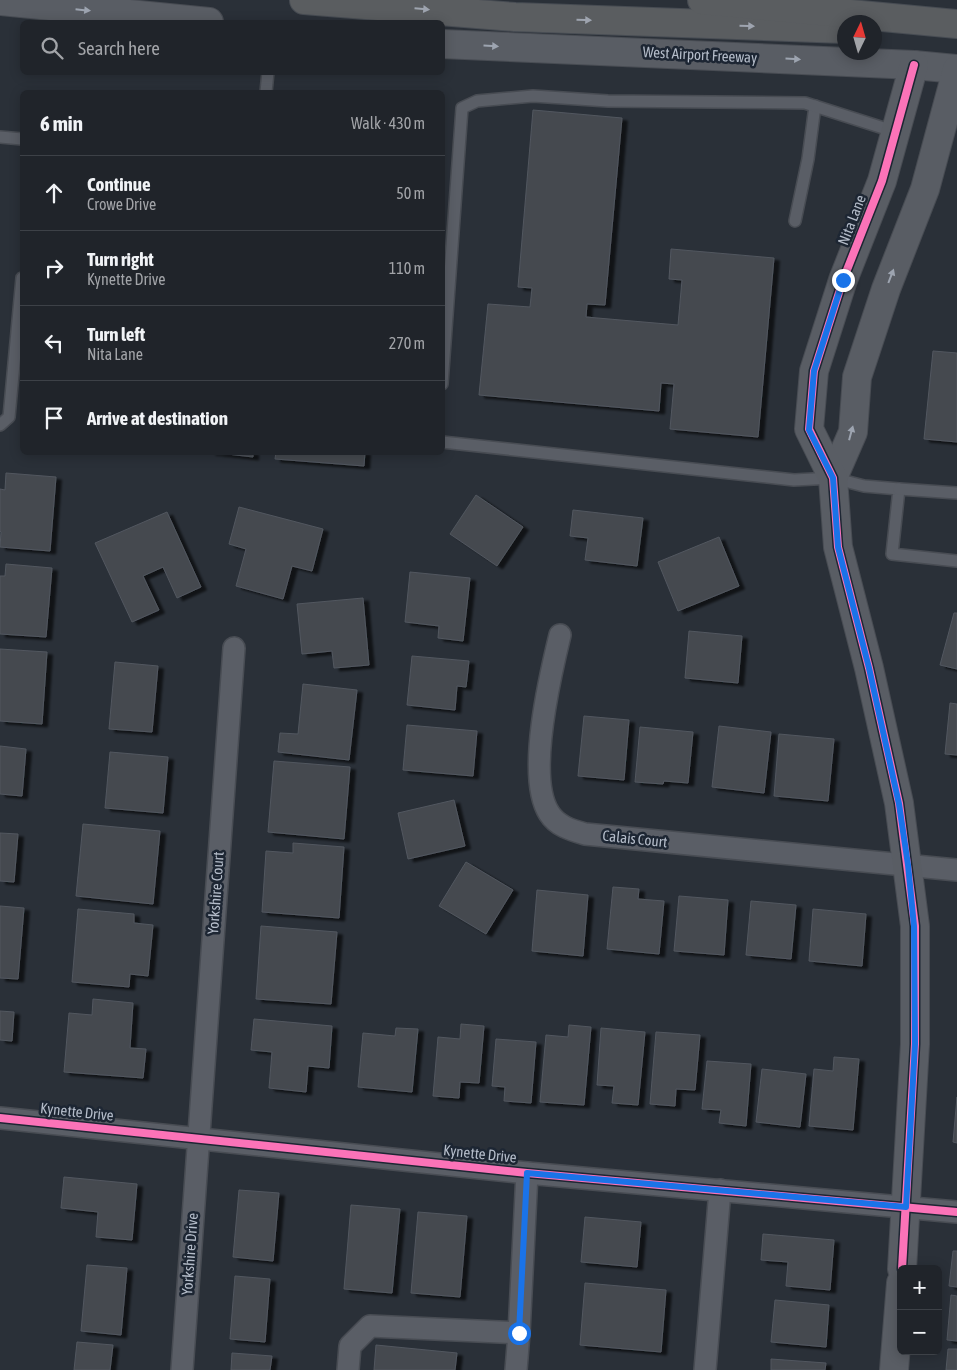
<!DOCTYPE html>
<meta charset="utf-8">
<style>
body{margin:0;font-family:"Asap Condensed",sans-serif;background:#282c32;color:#f1f3f6}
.controls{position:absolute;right:15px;bottom:15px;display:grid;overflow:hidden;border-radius:8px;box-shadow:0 2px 12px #0003}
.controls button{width:45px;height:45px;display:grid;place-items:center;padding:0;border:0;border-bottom:1px solid #3d4147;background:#20242a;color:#f1f3f6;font:25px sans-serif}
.compass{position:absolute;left:837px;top:15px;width:45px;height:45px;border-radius:50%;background:#20242a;box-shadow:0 2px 12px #0003;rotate:5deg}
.stop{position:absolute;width:15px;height:15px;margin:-11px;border:4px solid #1a73e8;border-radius:50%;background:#fff}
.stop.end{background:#1a73e8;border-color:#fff;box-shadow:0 1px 5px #0008}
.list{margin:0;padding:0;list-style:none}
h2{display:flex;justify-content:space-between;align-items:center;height:65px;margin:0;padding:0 20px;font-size:21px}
h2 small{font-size:16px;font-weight:400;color:#a2a4a8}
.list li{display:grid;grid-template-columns:32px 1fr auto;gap:15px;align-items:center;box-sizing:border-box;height:75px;padding:0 20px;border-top:1px solid #3d4147}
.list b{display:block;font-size:19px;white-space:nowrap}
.list p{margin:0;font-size:16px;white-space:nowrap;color:#a2a4a8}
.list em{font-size:16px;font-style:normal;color:#a2a4a8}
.icon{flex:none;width:28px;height:28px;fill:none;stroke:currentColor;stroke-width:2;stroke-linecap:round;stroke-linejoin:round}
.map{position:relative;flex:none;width:957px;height:1370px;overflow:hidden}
.search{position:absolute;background:#20242a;box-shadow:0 2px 12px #0003;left:20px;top:20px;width:425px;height:55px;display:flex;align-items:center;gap:12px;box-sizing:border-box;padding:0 18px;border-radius:8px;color:#a2a4a8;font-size:19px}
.panel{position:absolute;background:#20242a;box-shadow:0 2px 12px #0003;left:20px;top:90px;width:425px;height:365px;border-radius:8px}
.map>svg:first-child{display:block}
</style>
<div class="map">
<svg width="957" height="1370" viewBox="0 0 957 1370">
<defs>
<filter id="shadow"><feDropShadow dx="5.5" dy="3" stdDeviation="1" flood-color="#0009"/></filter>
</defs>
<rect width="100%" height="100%" fill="#2a3038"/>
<!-- building -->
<g fill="#444950" stroke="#52575f" filter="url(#shadow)">
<path d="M533,110L622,118L605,305L587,304L586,317L678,325L682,280L669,279L671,249L774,258L758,437L670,429L674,384L661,383L659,411L479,395L488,304L530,307L532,288L518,287Z"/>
<path d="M933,351L957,353V442L924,439Z"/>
<path d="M210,452H253V457Z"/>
<path d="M276,452H365L364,466L275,459Z"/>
<path d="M6,473L56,477L50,551L0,547L1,532L0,531V489L5,490Z"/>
<path d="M476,495L523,527L497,566L450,534Z"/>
<path d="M239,507L323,529L312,571L292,566L283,599L236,586L246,549L229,544Z"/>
<path d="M573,510L643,518L637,566L585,560L588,538L570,536Z"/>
<path d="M167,512L201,587L177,598L163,567L143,576L159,610L132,622L95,543Z"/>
<path d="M719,537L739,586L678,611L658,562Z"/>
<path d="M6,564L52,568L46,637L0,634V576H5Z"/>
<path d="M410,572L470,578L463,641L438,638L439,626L405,622Z"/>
<path d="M363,598L369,665L334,668L332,651L302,654L297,604Z"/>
<path d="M954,613H957V669L940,665Z"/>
<path d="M689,631L742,636L738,683L685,678Z"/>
<path d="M0,649L47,652L42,724L0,721Z"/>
<path d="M412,656L469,661L466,687L457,686L455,710L407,705Z"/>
<path d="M115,662L158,666L152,732L109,729Z"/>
<path d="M303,684L357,690L349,760L278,752L280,733L298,734Z"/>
<path d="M950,703L957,704V755L945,754Z"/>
<path d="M584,716L629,720L624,780L578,776Z"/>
<path d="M407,725L477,731L473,776L403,770Z"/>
<path d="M719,726L771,732L764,793L712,787Z"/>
<path d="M640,727L693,732L688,783L664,781L663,784L635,782Z"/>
<path d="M779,734L834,739L828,801L774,796Z"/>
<path d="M0,746L26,749L22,796L0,794Z"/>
<path d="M110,752L168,757L163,813L105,808Z"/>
<path d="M274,761L350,767L344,839L268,832Z"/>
<path d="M454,800L465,846L408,859L398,813Z"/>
<path d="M83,824L160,831L153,904L76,896Z"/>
<path d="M0,833L18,834L14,882L0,881Z"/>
<path d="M293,843L344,847L339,918L262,912L266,851L293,853Z"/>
<path d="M466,862L513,890L486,934L439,906Z"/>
<path d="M613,887L639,889L638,899L664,901L659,954L607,949Z"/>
<path d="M537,890L588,895L583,956L532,951Z"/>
<path d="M679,896L728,900L724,955L674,951Z"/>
<path d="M751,901L796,905L791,959L746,955Z"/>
<path d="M0,906L24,908L18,979L0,978Z"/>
<path d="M78,909L134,914V923L153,925L148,976L130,974L129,987L72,982Z"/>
<path d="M813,909L866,914L862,966L809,961Z"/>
<path d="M261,926L337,932L331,1004L256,999Z"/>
<path d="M93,999L133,1003L130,1048L146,1049L143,1078L64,1072L69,1013L92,1015Z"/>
<path d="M0,1011L14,1012L12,1041L0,1040Z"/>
<path d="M254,1019L332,1026L329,1068L308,1066L306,1092L269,1088L272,1052L251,1050Z"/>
<path d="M461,1024L484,1026L479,1083L460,1082L459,1098L433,1096L438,1037L460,1039Z"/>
<path d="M569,1025L591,1027L584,1105L540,1102L546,1035L568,1037Z"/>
<path d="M396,1028L418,1029L412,1092L358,1087L363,1033L395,1036Z"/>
<path d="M601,1028L645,1032L638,1105L612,1103L614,1086L597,1085Z"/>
<path d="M656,1032L700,1035L695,1090L676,1089L675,1106L650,1104Z"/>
<path d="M496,1039L536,1042L531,1103L504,1101L505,1087L492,1086Z"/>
<path d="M834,1057L859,1059L853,1130L809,1126L814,1069L833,1071Z"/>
<path d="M707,1061L751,1064L746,1126L719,1123L721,1110L702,1109Z"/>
<path d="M762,1069L806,1074L800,1127L756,1122Z"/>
<path d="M957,1097V1143L953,1142Z"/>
<path d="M64,1177L137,1184L132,1240L96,1237L98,1212L61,1208Z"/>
<path d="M239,1190L279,1193L273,1261L233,1257Z"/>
<path d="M351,1205L400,1209L392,1293L344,1289Z"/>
<path d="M418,1212L467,1216L460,1297L411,1293Z"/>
<path d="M585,1217L641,1222L637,1267L581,1262Z"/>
<path d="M763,1234L834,1240L830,1290L786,1286L788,1262L761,1260Z"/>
<path d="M953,1251H957V1287L949,1286Z"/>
<path d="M87,1265L127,1268L121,1335L81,1331Z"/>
<path d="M235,1276L270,1279L265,1342L230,1339Z"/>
<path d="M585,1283L666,1290L661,1352L580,1345Z"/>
<path d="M951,1295L957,1296V1341L947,1340Z"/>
<path d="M775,1300L829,1305L826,1347L771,1342Z"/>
<path d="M77,1342L113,1345L110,1370H74Z"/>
<path d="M376,1345L457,1353L455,1370H374Z"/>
<path d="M948,1349H957V1370H946Z"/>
<path d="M232,1353L272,1356L270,1370H231Z"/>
<path d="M771,1359L826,1363L825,1370H771Z"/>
</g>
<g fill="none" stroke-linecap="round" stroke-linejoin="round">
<!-- lane casing -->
<g stroke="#484c53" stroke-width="14">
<g id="lane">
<path d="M266,92L268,72"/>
<path d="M0,137L22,139"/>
<path d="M795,221L808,159L815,106"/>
<path d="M442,384L462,108L477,101L533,96L608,101L805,103L896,132"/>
<path d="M0,425L9,417L22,278"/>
<path d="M442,442L794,480L833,478L864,486L899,489L892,554L957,561"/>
<path d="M899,489L957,493"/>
</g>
</g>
<!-- street casing -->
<g stroke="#484c53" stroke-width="24">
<g id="street">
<path d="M560,635C550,676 526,777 549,813C557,826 571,830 585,834L957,870"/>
<path d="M0,1118L527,1173L957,1212"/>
<path d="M182,1370L234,648"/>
<path d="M348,1370L350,1346L370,1326L519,1333"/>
<path d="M516,1370L519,1333L527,1173"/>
<path d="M705,1370L720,1190"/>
</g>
</g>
<!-- secondary casing -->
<g stroke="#484c53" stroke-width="30">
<g id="secondary">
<path d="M0,1L209,22"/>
<path d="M442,44L914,65L957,69"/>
<path d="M833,478L853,432L857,377L886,289L925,189L957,70"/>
<path d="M902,1269L915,1044V926L899,803L869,668L838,547L833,478L809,429L814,371L843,280L882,181L914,65"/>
<path d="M894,1370L901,1283"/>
</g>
</g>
<!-- highway casing -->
<g stroke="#474c53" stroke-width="30">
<g id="highway">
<path d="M304,0L515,17L844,29"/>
<path d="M702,0L957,24"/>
</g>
</g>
<!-- lane -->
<use href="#lane" stroke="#5a5e66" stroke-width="11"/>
<!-- street -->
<use href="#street" stroke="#5a5e66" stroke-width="21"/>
<!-- secondary -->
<use href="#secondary" stroke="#595d64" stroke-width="28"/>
<!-- highway -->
<use href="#highway" stroke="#5a5d60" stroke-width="28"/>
<!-- cycleway casing -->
<g stroke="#1d2633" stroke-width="11">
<g id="cycleway">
<path d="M0,1118L527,1173L957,1212"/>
<path d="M902,1269L915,1044V926L899,803L869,668L838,547L833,478L809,429L814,371L843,280L882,181L914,65"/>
</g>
</g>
<!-- cycleway -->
<use href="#cycleway" stroke="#fb73b8" stroke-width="8"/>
</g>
<!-- one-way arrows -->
<defs><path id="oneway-solid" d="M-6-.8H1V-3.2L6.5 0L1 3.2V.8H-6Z" transform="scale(1.25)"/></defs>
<g fill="#9ea4af">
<use href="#oneway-solid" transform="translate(422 9) rotate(5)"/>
<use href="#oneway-solid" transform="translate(584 20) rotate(2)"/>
<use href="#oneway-solid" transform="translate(747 26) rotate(2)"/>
</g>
<g fill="#9da4b0">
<use href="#oneway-solid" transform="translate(83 10) rotate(6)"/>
<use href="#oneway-solid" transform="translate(491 46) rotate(3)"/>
<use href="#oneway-solid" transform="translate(793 59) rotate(3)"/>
<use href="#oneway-solid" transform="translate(891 276) rotate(-69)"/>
<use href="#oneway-solid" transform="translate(851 433) rotate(-75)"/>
</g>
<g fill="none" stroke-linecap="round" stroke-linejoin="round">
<!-- route -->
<path stroke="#1a73e8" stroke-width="6" d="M519,1333L527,1173L906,1207L915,1044L914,926L908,865L899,804L869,668L838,547L833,478L809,430L814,371L843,280"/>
</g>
<g text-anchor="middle" stroke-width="5" stroke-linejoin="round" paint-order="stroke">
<!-- street labels -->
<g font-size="15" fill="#b4bcc9" stroke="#1d2633">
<text transform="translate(700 55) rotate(3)" y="5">West Airport Freeway</text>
<text transform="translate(852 220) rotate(-69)" y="5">Nita Lane</text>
<text transform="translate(635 839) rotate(6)" y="5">Calais Court</text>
<text transform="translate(216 893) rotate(-86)" y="5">Yorkshire Court</text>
<text transform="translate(77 1112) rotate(6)" y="5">Kynette Drive</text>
<text transform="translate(480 1154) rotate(6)" y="5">Kynette Drive</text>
<text transform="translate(190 1254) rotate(-86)" y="5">Yorkshire Drive</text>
</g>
</g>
</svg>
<div class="controls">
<button>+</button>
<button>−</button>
</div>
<svg class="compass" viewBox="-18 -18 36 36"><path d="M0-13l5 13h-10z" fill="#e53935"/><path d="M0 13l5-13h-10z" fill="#a2a4a8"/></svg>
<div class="stop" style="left:519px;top:1333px"></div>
<div class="stop end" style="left:843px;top:280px"></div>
<div class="search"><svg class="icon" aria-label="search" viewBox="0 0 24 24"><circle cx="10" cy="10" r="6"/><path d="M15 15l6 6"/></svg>Search here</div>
<section class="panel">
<h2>6 min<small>Walk · 430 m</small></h2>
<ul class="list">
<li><svg class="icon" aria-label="ahead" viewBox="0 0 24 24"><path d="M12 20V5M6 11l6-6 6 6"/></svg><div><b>Continue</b><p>Crowe Drive</p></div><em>50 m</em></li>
<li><svg class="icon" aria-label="right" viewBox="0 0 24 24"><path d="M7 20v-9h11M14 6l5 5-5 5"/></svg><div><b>Turn right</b><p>Kynette Drive</p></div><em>110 m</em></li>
<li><svg class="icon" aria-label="left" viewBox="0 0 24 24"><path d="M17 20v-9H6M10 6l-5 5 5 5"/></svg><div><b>Turn left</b><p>Nita Lane</p></div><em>270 m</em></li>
<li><svg class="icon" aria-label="arrive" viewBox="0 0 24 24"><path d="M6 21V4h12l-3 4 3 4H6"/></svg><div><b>Arrive at destination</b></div></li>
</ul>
</section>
</div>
